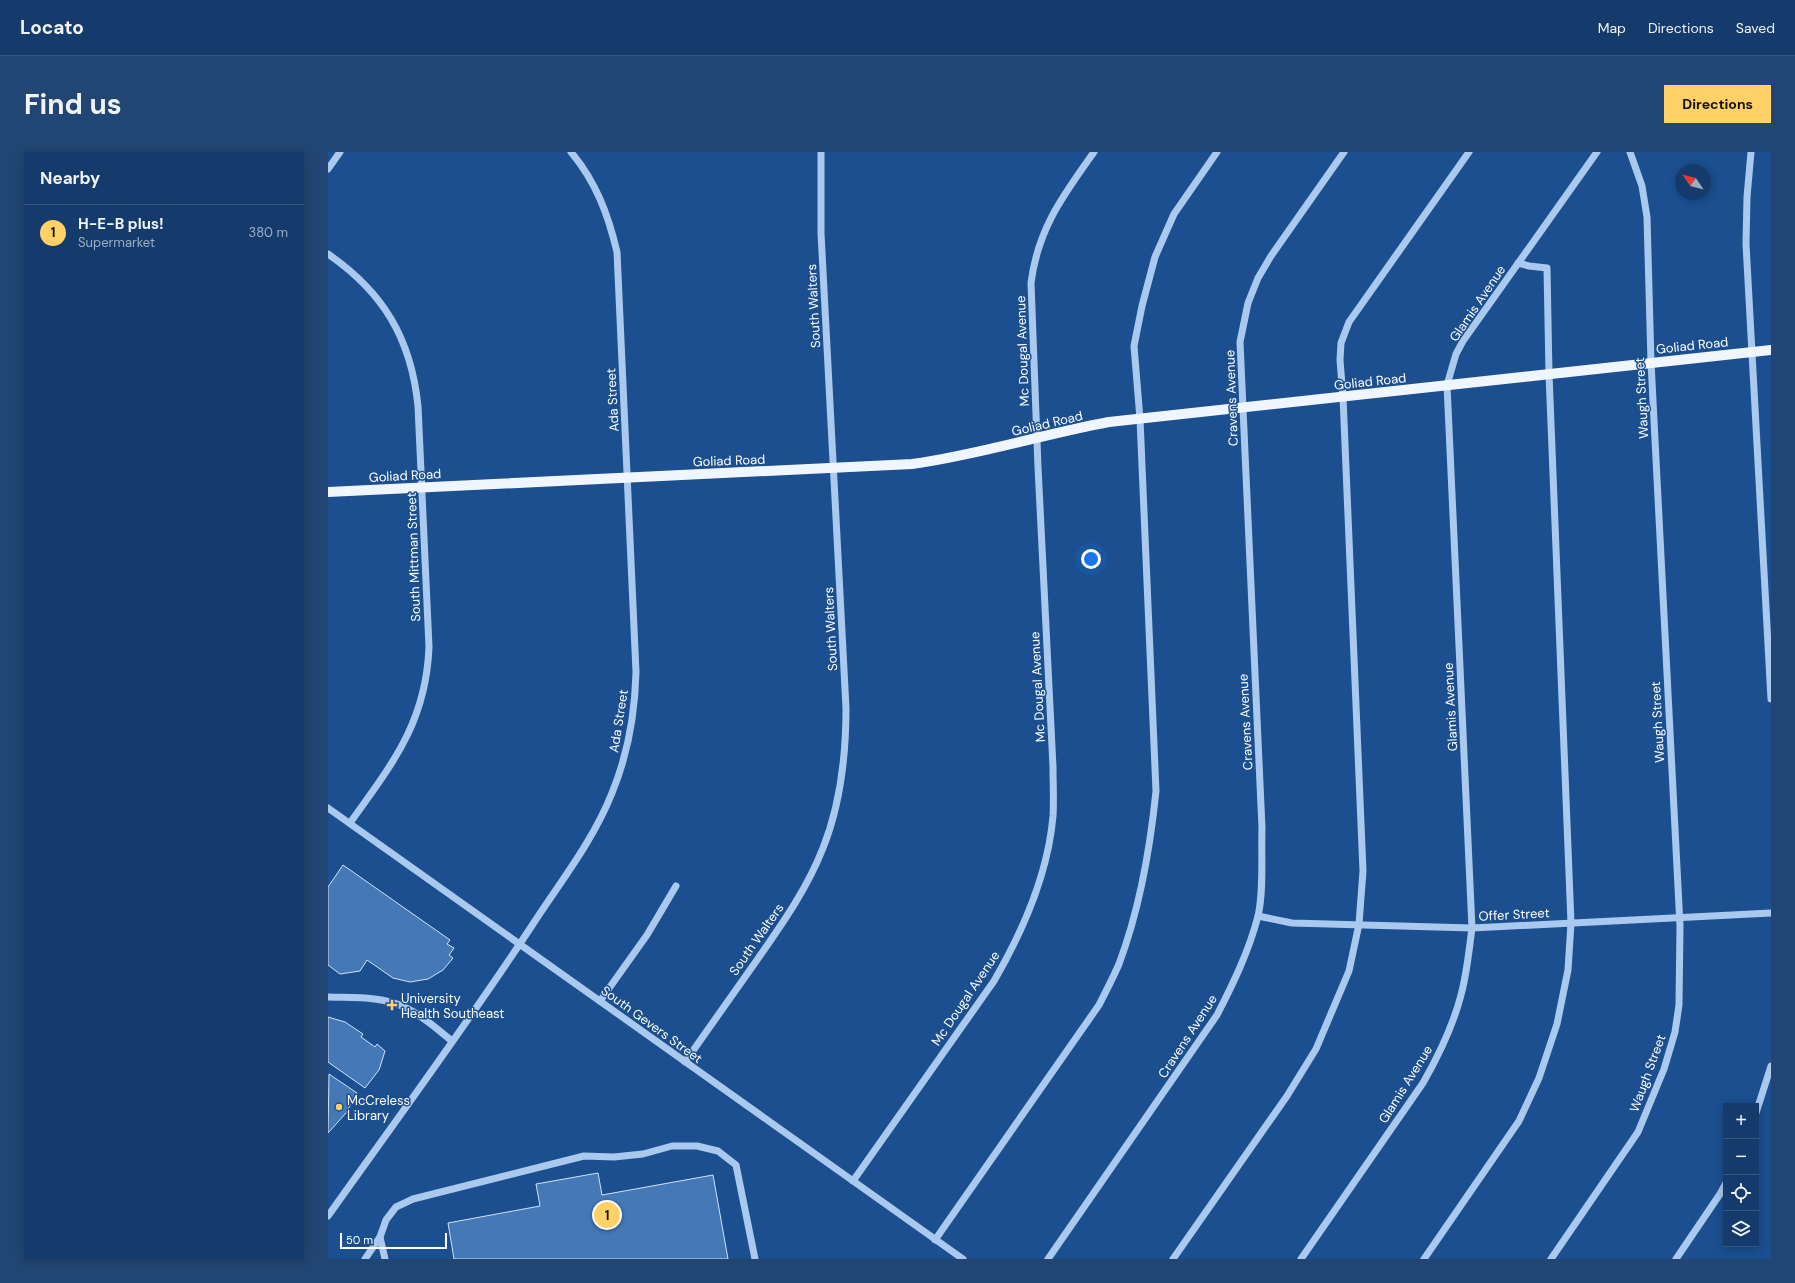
<!DOCTYPE html>
<meta charset="utf-8">
<style>
body{margin:0;font-family:"DM Sans",sans-serif;background:#214673;color:#f1f3f6}
.controls{position:absolute;right:12px;bottom:12px;display:grid;overflow:hidden;border-radius:0px;box-shadow:0 2px 10px #0003}
.controls button{width:36px;height:36px;display:grid;place-items:center;padding:0;border:0;border-bottom:1px solid #33557e;background:#143b6b;color:#f1f3f6;font:20px sans-serif}
.compass{position:absolute;left:1347px;top:12px;width:36px;height:36px;border-radius:50%;background:#143b6b;box-shadow:0 2px 10px #0003;rotate:305deg}
.scale{position:absolute;left:12px;bottom:10px;width:107px;box-sizing:border-box;padding-left:4px;border:2px solid #fff;border-top:0;font-size:11px;line-height:14px;white-space:nowrap;color:#fff;-webkit-text-stroke:3px #1b4f8f;paint-order:stroke}
.you{position:absolute;left:763px;top:407px;width:14px;height:14px;margin:-10px;border:3px solid #fff;border-radius:50%;background:#1a73e8;box-shadow:0 0 0 6px #1a73e833}
.badge{display:grid;place-items:center;width:26px;height:26px;border-radius:50%;background:#ffd166;color:#111;font-size:13px;font-weight:700}
.pin{position:absolute;translate:-50% -50%;border:2px solid #fff;box-shadow:0 1px 4px #0006}
.list{margin:0;padding:0;list-style:none}
h2{display:flex;justify-content:space-between;align-items:center;height:52px;margin:0;padding:0 16px;font-size:17px}
h2 small{font-size:13px;font-weight:400;color:#9dadc1}
.list li{display:grid;grid-template-columns:26px 1fr auto;gap:12px;align-items:center;box-sizing:border-box;height:56px;padding:0 16px;border-top:1px solid #33557e}
.list b{display:block;font-size:15px;white-space:nowrap}
.list p{margin:0;font-size:13px;white-space:nowrap;color:#9dadc1}
.list em{font-size:13px;font-style:normal;color:#9dadc1}
.icon{flex:none;width:22px;height:22px;fill:none;stroke:currentColor;stroke-width:2;stroke-linecap:round;stroke-linejoin:round}
.map{position:relative;flex:none;width:1443px;height:1107px;overflow:hidden;border-radius:0px}
header{display:flex;align-items:center;gap:24px;box-sizing:border-box;height:56px;padding:0 20px;background:#143b6b;border-bottom:1px solid #33557e}
header strong{font-size:19px}
nav{display:flex;gap:22px;margin-inline-start:auto;font-size:14px}
.intro{display:flex;align-items:center;justify-content:space-between;box-sizing:border-box;height:96px;padding:0 24px}
h1{margin:0;font-size:28px}
.button{padding:10px 18px;border-radius:0px;background:#ffd166;color:#111;font-size:14px;font-weight:700}
main{display:flex;gap:24px;padding:0 24px}
aside{flex:1;background:#143b6b;border-radius:0px;box-shadow:0 2px 10px #0003}
.map>svg:first-child{display:block}
</style>
<header>
<strong>Locato</strong>
<nav><a>Map</a><a>Directions</a><a>Saved</a></nav>
</header>
<div class="intro"><h1>Find us</h1><a class="button">Directions</a></div>
<main>
<aside>
<h2>Nearby<small></small></h2>
<ul class="list">
<li><span class="badge">1</span><div><b>H-E-B plus!</b><p>Supermarket</p></div><em>380 m</em></li>
</ul>
</aside>
<div class="map">
<svg width="1443" height="1107" viewBox="0 0 1443 1107">
<rect width="100%" height="100%" fill="#1b4f8f"/>
<!-- building -->
<g fill="#4478b7" stroke="#cfe3fa">
<path d="M15,713L122,788L119,792L126,796L121,803L125,806L115,818L100,827L82,830L65,826L39,808L32,819L12,822L0,813V735Z"/>
<path d="M0,865L17,870L35,882L33,885L47,895L49,892L57,899L51,918L37,936L0,910Z"/>
<path d="M1,922L29,941L18,961L0,981Z"/>
<path d="M270,1021L274,1043L385,1023L400,1107H126L120,1071L212,1054L208,1032Z"/>
</g>
<g fill="none" stroke-linecap="round" stroke-linejoin="round">
<!-- minor -->
<g stroke="#a9c9ee" stroke-width="7">
<path d="M1423,0L1419,45L1418,92L1443,547"/>
<path d="M0,17L12,0"/>
<path d="M0,102C55,140 83,186 90,254L101,495C98,571 64,612 22,671"/>
<path d="M0,656L635,1107"/>
<path d="M930,764L964,771L1144,776L1443,761"/>
<path d="M0,845C24,846 54,844 76,855C94,863 109,877 124,889"/>
<path d="M272,849L319,783L348,734"/>
<path d="M357,910C381,876 405,842 429,808C454,772 479,737 495,696C513,651 518,604 518,556L493,81V0"/>
<path d="M1428,961L1443,914"/>
<path d="M525,1029L666,829C695,779 720,723 725,664C726,648 725,631 725,615L710,315L703,131C710,76 735,44 766,0"/>
<path d="M0,1064C69,967 140,871 205,772C233,729 265,689 284,641C300,602 307,562 308,520L289,100C280,62 268,30 243,0"/>
<path d="M52,1085L57,1107"/>
<path d="M607,1088L771,853C778,839 785,826 791,812C812,756 822,698 828,639L812,267L806,194L814,154L827,105L846,62L889,0"/>
<path d="M37,1107L52,1085L58,1068L68,1055L85,1047L256,1004L286,1005L315,1002L344,994H369L390,999L408,1013L427,1107"/>
<path d="M720,1107L889,863C905,832 921,799 930,764C936,739 933,702 934,676L912,190L920,151L930,126L943,104L1016,0"/>
<path d="M845,1107L959,944L988,897L1021,819L1031,772L1035,719L1015,245L1012,208L1013,191L1021,170L1141,0"/>
<path d="M973,1107L1095,931C1111,903 1125,874 1133,843C1139,821 1141,798 1144,776L1119,233L1128,202L1135,189L1269,0"/>
<path d="M1096,1107L1191,969L1211,926L1229,872L1240,818L1243,771L1221,222L1219,116L1201,114L1190,111"/>
<path d="M1223,1107L1310,980L1336,917L1347,880L1351,853L1352,774L1323,210L1319,65L1314,34L1302,0"/>
<path d="M1348,1107L1392,1042L1398,1031"/>
</g>
<!-- major -->
<path stroke="#f0f6ff" stroke-width="10" d="M0,340L584,312C651,303 715,282 781,270L1443,198"/>
</g>
<!-- markers -->
<g fill="#ffd166" stroke="#1b4f8f" stroke-width="1.5">
<path d="M62 847h4v4h4v4h-4v4h-4v-4h-4v-4h4z"/>
<circle cx="11" cy="955" r="4"/>
</g>
<g text-anchor="middle" stroke-width="3" stroke-linejoin="round" paint-order="stroke">
<!-- street labels -->
<g font-size="13" fill="#fff" stroke="#1b4f8f">
<text transform="translate(1149 151) rotate(-56)" y="5">Glamis Avenue</text>
<text transform="translate(485 154) rotate(-93)" y="5">South Walters</text>
<text transform="translate(1364 193) rotate(-6)" y="5">Goliad Road</text>
<text transform="translate(694 199) rotate(-92)" y="5">Mc Dougal Avenue</text>
<text transform="translate(1042 229) rotate(-6)" y="5">Goliad Road</text>
<text transform="translate(903 246) rotate(-92)" y="5">Cravens Avenue</text>
<text transform="translate(1313 246) rotate(-93)" y="5">Waugh Street</text>
<text transform="translate(284 248) rotate(-93)" y="5">Ada Street</text>
<text transform="translate(719 271) rotate(-13)" y="5">Goliad Road</text>
<text transform="translate(401 308) rotate(-2)" y="5">Goliad Road</text>
<text transform="translate(77 323) rotate(-3)" y="5">Goliad Road</text>
<text transform="translate(85 405) rotate(-92)" y="5">South Mittman Street</text>
<text transform="translate(502 477) rotate(-93)" y="5">South Walters</text>
<text transform="translate(709 535) rotate(-93)" y="5">Mc Dougal Avenue</text>
<text transform="translate(1122 555) rotate(-93)" y="5">Glamis Avenue</text>
<text transform="translate(290 569) rotate(-81)" y="5">Ada Street</text>
<text transform="translate(917 570) rotate(-93)" y="5">Cravens Avenue</text>
<text transform="translate(1329 570) rotate(-93)" y="5">Waugh Street</text>
<text transform="translate(1186 762) rotate(-3)" y="5">Offer Street</text>
<text transform="translate(428 787) rotate(-55)" y="5">South Walters</text>
<text transform="translate(637 846) rotate(-56)" y="5">Mc Dougal Avenue</text>
<text transform="translate(324 872) rotate(36)" y="5">South Gevers Street</text>
<text transform="translate(859 884) rotate(-57)" y="5">Cravens Avenue</text>
<text transform="translate(1319 921) rotate(-70)" y="5">Waugh Street</text>
<text transform="translate(1077 932) rotate(-58)" y="5">Glamis Avenue</text>
</g>
<!-- poi labels -->
<g font-size="13" fill="#fff" stroke="#1b4f8f" text-anchor="start">
<text x="73" y="851">University<tspan x="73" dy="15">Health Southeast</tspan></text>
<text x="19" y="953">McCreless<tspan x="19" dy="15">Library</tspan></text>
</g>
</g>
</svg>
<div class="controls">
<button>+</button>
<button>−</button>
<button><svg class="icon" aria-label="locate" viewBox="0 0 24 24"><circle cx="12" cy="12" r="6"/><path d="M12 2v4M12 18v4M2 12h4M18 12h4"/></svg></button>
<button><svg class="icon" aria-label="layers" viewBox="0 0 24 24"><path d="M12 4l9 5-9 5-9-5zM3 14l9 5 9-5"/></svg></button>
</div>
<svg class="compass" viewBox="-18 -18 36 36"><path d="M0-13l5 13h-10z" fill="#e53935"/><path d="M0 13l5-13h-10z" fill="#9dadc1"/></svg>
<div class="scale">50 m</div>
<div class="you"></div>
<div class="pin badge" style="left:279px;top:1063px">1</div>
</div>
</main>
